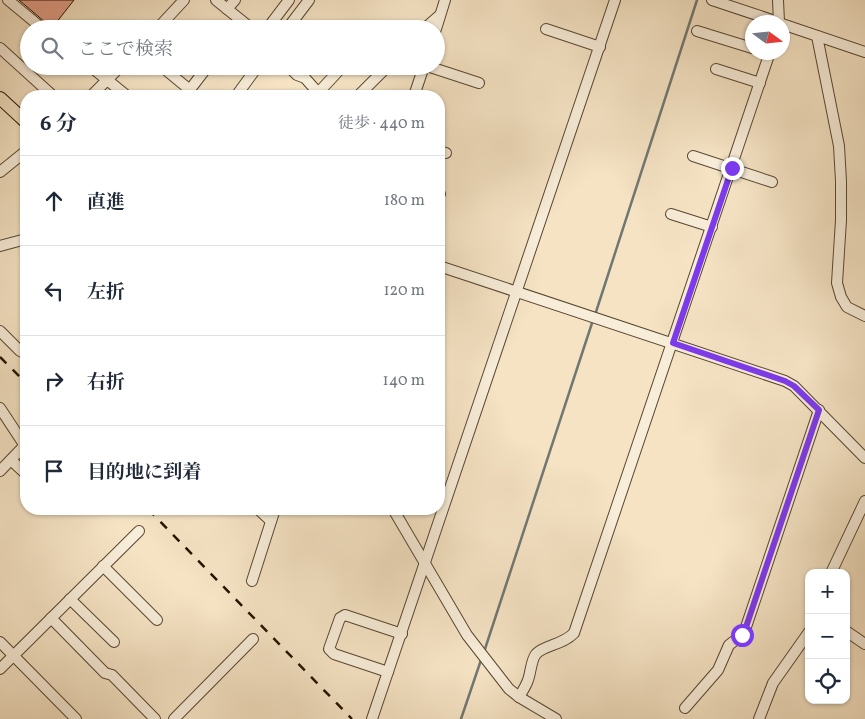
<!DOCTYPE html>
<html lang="ja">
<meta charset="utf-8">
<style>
body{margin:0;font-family:Vollkorn,"Noto Serif JP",serif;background:#f6f6f7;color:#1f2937}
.controls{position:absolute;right:15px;bottom:15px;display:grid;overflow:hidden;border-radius:10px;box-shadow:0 1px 4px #0004}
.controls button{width:45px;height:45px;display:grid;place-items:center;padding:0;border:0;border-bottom:1px solid #e0e1e3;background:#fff;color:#1f2937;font:25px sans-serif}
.compass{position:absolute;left:745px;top:15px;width:45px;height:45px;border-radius:50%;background:#fff;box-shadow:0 1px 4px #0004;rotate:105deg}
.stop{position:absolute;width:15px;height:15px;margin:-11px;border:4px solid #7c3aed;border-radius:50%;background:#fff}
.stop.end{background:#7c3aed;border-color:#fff;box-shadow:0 1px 5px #0008}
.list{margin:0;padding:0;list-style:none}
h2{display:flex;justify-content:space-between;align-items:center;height:65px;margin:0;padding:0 20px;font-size:21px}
h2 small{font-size:16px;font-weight:400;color:#747a83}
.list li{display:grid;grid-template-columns:32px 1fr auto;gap:15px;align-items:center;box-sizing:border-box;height:90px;padding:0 20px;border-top:1px solid #e0e1e3}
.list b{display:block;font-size:19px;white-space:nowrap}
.list em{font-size:16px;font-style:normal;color:#747a83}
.icon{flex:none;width:28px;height:28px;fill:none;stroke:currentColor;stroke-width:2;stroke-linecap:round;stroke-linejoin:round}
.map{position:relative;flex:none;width:865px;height:719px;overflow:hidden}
.search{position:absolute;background:#fff;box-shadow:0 1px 4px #0004;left:20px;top:20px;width:425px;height:55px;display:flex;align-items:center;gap:12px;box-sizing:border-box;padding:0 18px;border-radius:28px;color:#747a83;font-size:19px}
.panel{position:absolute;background:#fff;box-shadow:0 1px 4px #0004;left:20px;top:90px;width:425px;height:425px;border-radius:20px}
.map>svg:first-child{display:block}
</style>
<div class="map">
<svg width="865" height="719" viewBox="0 0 865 719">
<rect width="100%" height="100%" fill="#f5e3c4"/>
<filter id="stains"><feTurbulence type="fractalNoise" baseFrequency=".004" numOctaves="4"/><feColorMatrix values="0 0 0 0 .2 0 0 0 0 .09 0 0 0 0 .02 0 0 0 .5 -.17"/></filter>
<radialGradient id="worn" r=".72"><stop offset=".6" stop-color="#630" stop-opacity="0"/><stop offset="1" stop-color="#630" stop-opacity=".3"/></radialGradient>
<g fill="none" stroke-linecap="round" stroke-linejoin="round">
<!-- stream -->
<g stroke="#707873" stroke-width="2.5">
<path d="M595,315L697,0"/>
<path d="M484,652L593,320"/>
<path d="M461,719L481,660"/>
</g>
</g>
<!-- building -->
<path fill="#e29e88" stroke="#241300" d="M19,0H74L52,28Z"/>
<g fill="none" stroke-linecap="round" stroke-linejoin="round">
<!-- minor casing -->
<g stroke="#584731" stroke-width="12">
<g id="minor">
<path d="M8,0L43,29"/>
<path d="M216,0L252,29"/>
<path d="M712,0L778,22"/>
<path d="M778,0L779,22"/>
<path d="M227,9L235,0"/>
<path d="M782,24L865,52"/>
<path d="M157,29L184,0"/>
<path d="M267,29L289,0"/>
<path d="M287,29L309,0"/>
<path d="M424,29L440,15"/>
<path d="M436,29L445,0"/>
<path d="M546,29L600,47"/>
<path d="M697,31L752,48"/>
<path d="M817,36L839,146L841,181V220L837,283L841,297L847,307L865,316"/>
<path d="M0,48L53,96"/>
<path d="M90,66L127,96"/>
<path d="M161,66L190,90"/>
<path d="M288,66L297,75L305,78L321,96"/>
<path d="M427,66L479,83"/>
<path d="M716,69L760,83"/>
<path d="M318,93L343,66"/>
<path d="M91,96L121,66"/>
<path d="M185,96L208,66"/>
<path d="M236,96L258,66"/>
<path d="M358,96L388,66"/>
<path d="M414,96L424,66"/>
<path d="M439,151L446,153"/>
<path d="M693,156L772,182"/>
<path d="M0,172L26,151"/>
<path d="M439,193L440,194"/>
<path d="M671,214L712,227"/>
<path d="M0,246L26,239"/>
<path d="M439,266L785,381L794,386L865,458"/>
<path d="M0,331L20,351L24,353L26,351"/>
<path d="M0,408L25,446"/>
<path d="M11,460L26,474"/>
<path d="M0,471L26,444"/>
<path d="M258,509L271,521"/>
<path d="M393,509L467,635L509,689L519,697L556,719"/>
<path d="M103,566L157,620"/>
<path d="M831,573L865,501"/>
<path d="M252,581L275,509"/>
<path d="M70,599L114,642"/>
<path d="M51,618L105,673L112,675L155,719"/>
<path d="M846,631L865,644"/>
<path d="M0,642L76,719"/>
<path d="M0,669L139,531"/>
<path d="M388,672L334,654L329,649L340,618L345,615L402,634"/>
<path d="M519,697C522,692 526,686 528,680C531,672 531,660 536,654C544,645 563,645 574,633L770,52"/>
<path d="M685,708L718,670L729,645L742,635L746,627L819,410"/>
<path d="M174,719L253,639"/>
<path d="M372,719L615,0"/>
<path d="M759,719L773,683L809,632"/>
</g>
</g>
<!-- major casing -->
<g stroke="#241300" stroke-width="14">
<path id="major" d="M0,98L26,122"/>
</g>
<!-- minor -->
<use href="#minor" stroke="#f8edd9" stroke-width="10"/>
<!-- major -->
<use href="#major" stroke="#f5e3c4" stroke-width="12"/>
<!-- rail -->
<g stroke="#241300" stroke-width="2.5" stroke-dasharray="9 9" stroke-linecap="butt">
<path d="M0,357L26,383"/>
<path d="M148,509L352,719"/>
</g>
</g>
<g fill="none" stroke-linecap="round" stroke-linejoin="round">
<!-- route -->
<path stroke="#7c3aed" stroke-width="6" d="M732,168L673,343L785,381L794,386L819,410L746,627L742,635"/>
</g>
<rect width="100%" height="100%" filter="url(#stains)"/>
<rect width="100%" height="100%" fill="url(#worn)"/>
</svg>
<div class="controls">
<button>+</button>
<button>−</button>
<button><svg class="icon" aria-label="locate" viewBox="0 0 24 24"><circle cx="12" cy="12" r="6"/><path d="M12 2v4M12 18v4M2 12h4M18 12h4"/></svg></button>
</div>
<svg class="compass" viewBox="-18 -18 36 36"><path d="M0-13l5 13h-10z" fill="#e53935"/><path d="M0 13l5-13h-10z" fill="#747a83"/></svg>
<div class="stop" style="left:742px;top:635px"></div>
<div class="stop end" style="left:732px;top:168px"></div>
<div class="search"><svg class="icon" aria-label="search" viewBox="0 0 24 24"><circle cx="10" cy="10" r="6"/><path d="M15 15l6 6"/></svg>ここで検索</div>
<section class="panel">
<h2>6 分<small>徒歩 · 440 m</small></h2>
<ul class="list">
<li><svg class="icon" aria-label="ahead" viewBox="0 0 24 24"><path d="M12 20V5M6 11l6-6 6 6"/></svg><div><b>直進</b></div><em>180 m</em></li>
<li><svg class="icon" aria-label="left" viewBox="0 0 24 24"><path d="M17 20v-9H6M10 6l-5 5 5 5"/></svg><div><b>左折</b></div><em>120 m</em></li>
<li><svg class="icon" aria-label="right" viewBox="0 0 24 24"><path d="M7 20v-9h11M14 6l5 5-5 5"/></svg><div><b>右折</b></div><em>140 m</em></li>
<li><svg class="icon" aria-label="arrive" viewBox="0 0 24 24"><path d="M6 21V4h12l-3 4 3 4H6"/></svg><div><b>目的地に到着</b></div></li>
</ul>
</section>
</div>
